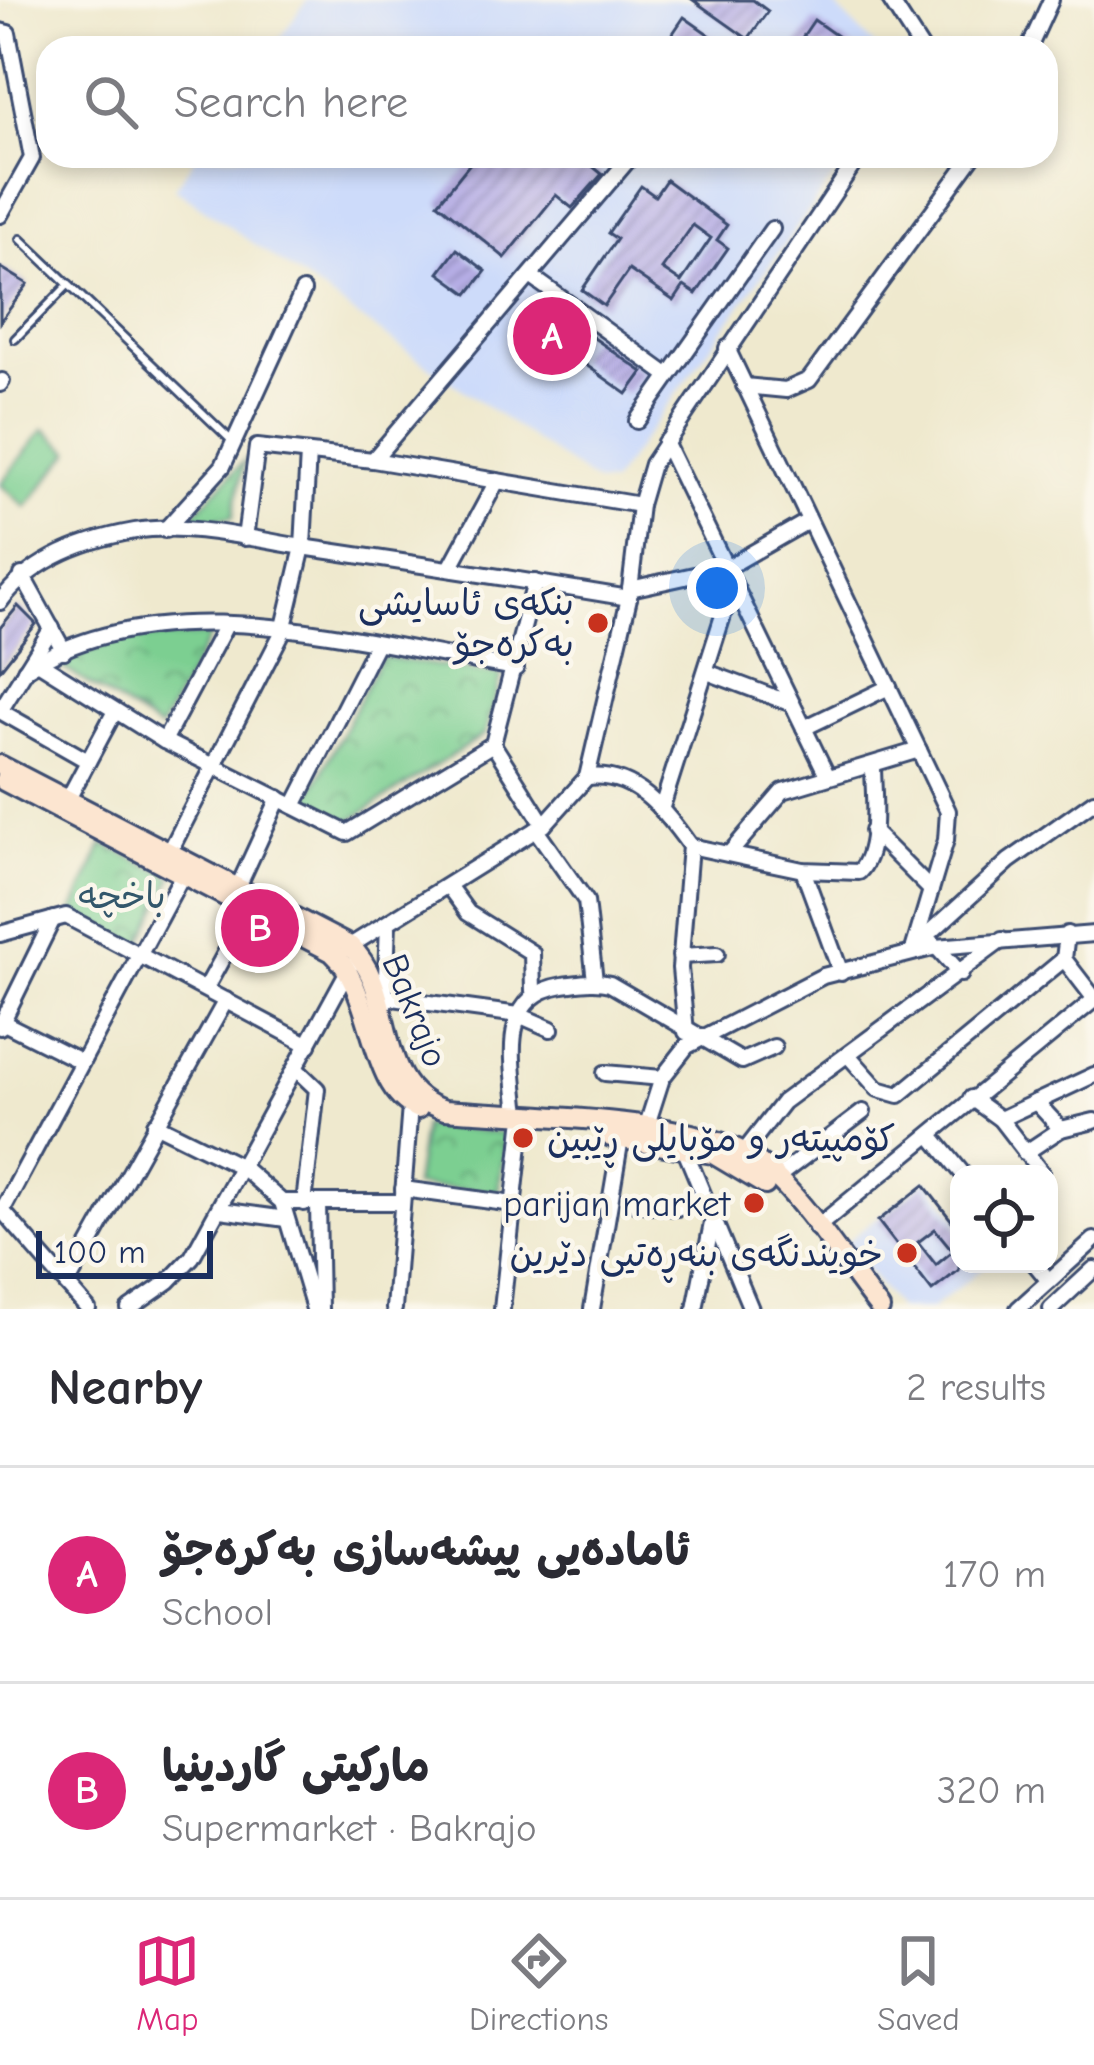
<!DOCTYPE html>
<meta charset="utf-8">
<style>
body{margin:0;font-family:"Comic Neue","Playpen Sans Arabic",sans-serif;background:#f7f7f7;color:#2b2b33}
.controls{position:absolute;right:36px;bottom:36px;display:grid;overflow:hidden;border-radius:24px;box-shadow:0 6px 18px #0003}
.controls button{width:108px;height:108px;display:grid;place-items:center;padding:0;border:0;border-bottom:3px solid #e1e1e2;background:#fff;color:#2b2b33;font:60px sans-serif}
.scale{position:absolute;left:36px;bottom:30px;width:177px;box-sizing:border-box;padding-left:12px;border:6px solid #1b2f5e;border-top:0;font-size:33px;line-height:42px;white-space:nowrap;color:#1b2f5e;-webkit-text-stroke:9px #fbf7ec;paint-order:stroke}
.you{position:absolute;left:717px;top:588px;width:42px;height:42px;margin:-30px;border:9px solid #fff;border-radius:50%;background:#1a73e8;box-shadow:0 0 0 18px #1a73e833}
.badge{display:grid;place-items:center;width:78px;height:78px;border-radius:50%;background:#db2777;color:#fff;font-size:39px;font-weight:700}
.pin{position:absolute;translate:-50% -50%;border:6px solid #fff;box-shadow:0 3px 12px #0006}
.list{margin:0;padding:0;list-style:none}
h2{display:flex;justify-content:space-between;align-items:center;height:156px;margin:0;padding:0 48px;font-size:51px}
h2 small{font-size:39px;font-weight:400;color:#7c7c81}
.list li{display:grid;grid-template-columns:78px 1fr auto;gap:36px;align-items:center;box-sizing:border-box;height:216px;padding:0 48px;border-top:3px solid #e1e1e2}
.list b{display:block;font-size:45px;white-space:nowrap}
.list p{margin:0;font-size:39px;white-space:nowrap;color:#7c7c81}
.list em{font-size:39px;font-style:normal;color:#7c7c81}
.icon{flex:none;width:66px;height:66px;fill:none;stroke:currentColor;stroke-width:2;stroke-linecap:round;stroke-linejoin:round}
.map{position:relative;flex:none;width:1094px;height:1309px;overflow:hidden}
.search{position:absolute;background:#fff;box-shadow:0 6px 18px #0003;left:36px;right:36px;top:36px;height:132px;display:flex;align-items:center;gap:30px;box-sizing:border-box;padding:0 42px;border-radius:36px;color:#7c7c81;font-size:45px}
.sheet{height:588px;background:#fff}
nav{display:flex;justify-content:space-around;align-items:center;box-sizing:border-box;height:168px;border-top:3px solid #e1e1e2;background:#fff;font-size:33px;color:#7c7c81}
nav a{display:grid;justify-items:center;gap:6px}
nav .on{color:#db2777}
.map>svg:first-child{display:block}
</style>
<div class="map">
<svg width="1094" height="1309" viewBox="0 0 1094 1309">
<defs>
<pattern id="park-crowns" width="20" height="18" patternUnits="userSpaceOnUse" patternTransform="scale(3)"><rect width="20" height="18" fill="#7ccf91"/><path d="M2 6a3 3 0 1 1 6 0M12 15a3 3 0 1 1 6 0" fill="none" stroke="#65a87a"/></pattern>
<pattern id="building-hatch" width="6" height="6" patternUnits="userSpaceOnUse" patternTransform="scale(3)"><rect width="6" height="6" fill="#b6ade5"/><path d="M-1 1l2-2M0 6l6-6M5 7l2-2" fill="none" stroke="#938dbd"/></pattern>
</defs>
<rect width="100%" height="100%" fill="#fbf7ec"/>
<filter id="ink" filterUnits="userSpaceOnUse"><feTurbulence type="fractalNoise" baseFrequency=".00833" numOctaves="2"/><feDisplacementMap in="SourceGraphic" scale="24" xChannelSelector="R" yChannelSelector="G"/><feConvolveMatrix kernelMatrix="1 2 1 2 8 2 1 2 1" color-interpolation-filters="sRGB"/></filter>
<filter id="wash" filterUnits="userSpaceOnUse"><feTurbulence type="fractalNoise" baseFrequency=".004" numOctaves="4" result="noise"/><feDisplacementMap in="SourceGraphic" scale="48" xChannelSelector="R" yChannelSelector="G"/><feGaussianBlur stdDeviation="2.7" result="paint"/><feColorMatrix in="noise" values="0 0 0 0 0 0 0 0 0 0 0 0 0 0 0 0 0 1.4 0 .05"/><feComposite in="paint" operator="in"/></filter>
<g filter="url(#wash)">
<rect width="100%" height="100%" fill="#efe9ce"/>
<!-- built -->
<g fill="#cddbfa">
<path d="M307,0H829L877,48H273Z"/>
<path d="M197,156H849L611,484L596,483L174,188Z"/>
<path d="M927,1179L959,1219V1264H988L931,1309H898L846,1242Z"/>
</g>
<!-- park -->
<g fill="url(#park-crowns)" stroke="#4c7f78" stroke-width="3">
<path d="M244,461L233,517L188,520Z"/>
<path d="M210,635L160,729L57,664L119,639Z"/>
<path d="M381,657L502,675L485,734L348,822L307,801Z"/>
<path d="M103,844L173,877L139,947L73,912Z"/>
<path d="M423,1125L507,1134L498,1192L414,1186Z"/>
</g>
<!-- pitch -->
<path fill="#7ccf91" stroke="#4c7f78" stroke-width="3" d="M44,429L71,451L26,507L0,484Z"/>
<g id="blocks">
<!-- building -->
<g fill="url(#building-hatch)" fill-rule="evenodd">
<path d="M693,0H753L768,11L748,39Z"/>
<path d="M684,17L728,48H663Z"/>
<path d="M814,20L854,48H795Z"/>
<path d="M476,156H580L602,174L572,208L556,195L505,258L438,203Z"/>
<path d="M666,180L727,225L717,240L728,248L696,294L684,286L674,301L629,270L604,306L582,290L617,239L608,233L641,186L655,196ZM693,225L711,238L681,282L662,269Z"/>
<path d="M457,249L486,271L468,294L439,273Z"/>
<path d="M0,267L28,284L0,322Z"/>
<path d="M591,336L643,372L627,394L576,358Z"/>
<path d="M18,606L36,624L0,670V628Z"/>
<path d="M924,1185L959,1230V1270L932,1291L878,1221ZM935,1229L953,1251L936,1265L918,1242Z"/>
</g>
</g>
</g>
<g filter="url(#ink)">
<use href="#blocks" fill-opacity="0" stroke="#3b4b6f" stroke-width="3"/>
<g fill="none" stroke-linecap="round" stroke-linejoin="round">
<!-- lane casing -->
<g stroke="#3b4b6f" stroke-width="12">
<g id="lane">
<path d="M21,239L232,441"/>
<path d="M15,339L69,284"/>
</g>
</g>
<!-- street casing -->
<g stroke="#3b4b6f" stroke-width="20">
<g id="street">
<path d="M890,0L921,48"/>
<path d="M0,31L8,33L32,158L0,215"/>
<path d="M1029,48L1051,0"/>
<path d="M532,277L666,374"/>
<path d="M727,348L948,811L946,840L913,950"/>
<path d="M0,384L2,381"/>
<path d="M744,386L786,390L809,380L973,156"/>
<path d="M637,421L772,229"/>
<path d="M665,442L827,775"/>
<path d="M373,460L629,159"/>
<path d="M165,530L223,466L303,291"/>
<path d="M245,538L257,447L373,460L640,505"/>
<path d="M450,568L497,481"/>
<path d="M22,575L64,651"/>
<path d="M630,589L726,568L808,521"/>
<path d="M0,602C31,560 84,540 135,531C191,522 254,540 309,548C416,564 523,580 629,598"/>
<path d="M38,662L164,741L347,833L493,744L535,582"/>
<path d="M25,670C163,580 365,644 516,668"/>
<path d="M707,672L792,704"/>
<path d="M0,711L88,761"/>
<path d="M0,711L52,628"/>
<path d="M804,728L889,687"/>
<path d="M164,741L226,625"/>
<path d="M493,744L544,825"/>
<path d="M587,777C635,771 665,811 690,846L680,968L686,1032"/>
<path d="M68,799L115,711"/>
<path d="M294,806L376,645"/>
<path d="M662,807L733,584"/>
<path d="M536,830L586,901L595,981"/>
<path d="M872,831L931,890"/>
<path d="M690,846L803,870L859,872C881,850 873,794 873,765"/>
<path d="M170,851L283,631L303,547L308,453"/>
<path d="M729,854L783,791L919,750"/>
<path d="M803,870L841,973"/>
<path d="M238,887L279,798"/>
<path d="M449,887L468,913L532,953L533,991"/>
<path d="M0,934L66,916L309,1045"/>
<path d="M1067,934L1064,959L1094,998"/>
<path d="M920,942L1009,861L1094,801"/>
<path d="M932,942L961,974"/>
<path d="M345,949L544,825L587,777L629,598L640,505L652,464L859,156"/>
<path d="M680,956L717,954"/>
<path d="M206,988L250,908"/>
<path d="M378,996L519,1015L551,1029"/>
<path d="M385,1003L388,923"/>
<path d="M2,1022L82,1062"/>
<path d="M0,1027L53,919"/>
<path d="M848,1055L878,1089L899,1095L1064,959"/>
<path d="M296,1069L317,1089L304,1203"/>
<path d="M605,1073L662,1078"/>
<path d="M971,1098L1000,1119L1041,1172"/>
<path d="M1036,1102L1061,1129"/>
<path d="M518,1116C514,1063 496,996 563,985C580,983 594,980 610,984L742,1061L774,1047"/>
<path d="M1000,1119L1094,1075"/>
<path d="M155,1124L242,1167L282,1202L314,1309"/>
<path d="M646,1128L662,1078L687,1046L823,976L936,947L1094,934"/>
<path d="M931,1135L963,1174"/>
<path d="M684,1148L751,1309"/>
<path d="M744,1152L783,1102L1002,940"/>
<path d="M1025,1153L1061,1129L1094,1121"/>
<path d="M776,1178L863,1112"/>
<path d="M403,1189L513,1204"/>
<path d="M282,1202H402"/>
<path d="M318,1203L320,1309"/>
<path d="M635,1203L677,1208L703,1195"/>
<path d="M0,1208L88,1309"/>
<path d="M220,1210L286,1219"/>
<path d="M2,1211L183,874"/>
<path d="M816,1228L1094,1000"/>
<path d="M1035,1264L1049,1281"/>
<path d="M67,1285L226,1000"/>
<path d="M129,1309L169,1281L192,1257L351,965"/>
<path d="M394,1309L410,1106"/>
<path d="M502,1309L522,1126"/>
<path d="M592,1309L621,1138"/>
<path d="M695,1309L713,1218"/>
<path d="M1018,1309L1094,1240"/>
<path d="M1051,1309L1094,1269"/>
</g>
</g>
<!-- secondary casing -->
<g stroke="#3b4b6f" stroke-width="24">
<g id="secondary">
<path d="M0,765L350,946C399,991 371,1089 445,1110C520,1116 686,1117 747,1154C796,1184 843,1263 880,1309"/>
<path d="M4,781L332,952C375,991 367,1088 418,1109"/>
<path d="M611,1137L713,1154L765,1185"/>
</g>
</g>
<!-- lane -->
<use href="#lane" stroke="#fff" stroke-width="6"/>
<!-- street -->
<use href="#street" stroke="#fff" stroke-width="14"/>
<!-- secondary -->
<use href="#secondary" stroke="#fce5d0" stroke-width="18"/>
</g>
</g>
<!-- markers -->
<g fill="#c8321e" stroke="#fbf7ec" stroke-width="4.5">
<circle cx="598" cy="623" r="12"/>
<circle cx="523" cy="1138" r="12"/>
<circle cx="754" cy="1203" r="12"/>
<circle cx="907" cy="1253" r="12"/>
</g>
<g text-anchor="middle" stroke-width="9" stroke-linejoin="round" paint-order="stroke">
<!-- poi labels -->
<g font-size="36" fill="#1b2f5e" stroke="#fbf7ec" text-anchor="end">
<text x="574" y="615">بنکەی ئاسایشی<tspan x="574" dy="41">بەکرەجۆ</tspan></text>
<text x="547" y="1151" text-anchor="start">کۆمپیتەر و مۆبایلی ڕێبین</text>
<text x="730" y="1216">parijan market</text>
<text x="883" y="1266">خویندنگەی بنەڕەتیی دێرین</text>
</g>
<!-- park labels -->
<g font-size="36" fill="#33576b" stroke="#fbf7ec">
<text x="122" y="908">باخچە</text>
</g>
<!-- street labels -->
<g font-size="36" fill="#1b2f5e" stroke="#fbf7ec">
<text transform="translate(416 1010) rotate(68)" y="13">Bakrajo</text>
</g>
</g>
</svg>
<div class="controls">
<button><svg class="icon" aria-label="locate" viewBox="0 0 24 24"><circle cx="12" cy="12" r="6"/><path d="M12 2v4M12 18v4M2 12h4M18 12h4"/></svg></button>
</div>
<div class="scale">100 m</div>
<div class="you"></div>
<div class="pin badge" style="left:552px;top:336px">A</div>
<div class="pin badge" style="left:260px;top:928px">B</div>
<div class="search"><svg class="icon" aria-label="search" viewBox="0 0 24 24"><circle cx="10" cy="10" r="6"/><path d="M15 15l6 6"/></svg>Search here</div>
</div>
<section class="sheet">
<h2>Nearby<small>2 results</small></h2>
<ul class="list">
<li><span class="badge">A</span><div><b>ئامادەیی پیشەسازی بەکرەجۆ</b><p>School</p></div><em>170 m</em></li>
<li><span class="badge">B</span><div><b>مارکیتی گاردینیا</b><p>Supermarket · Bakrajo</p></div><em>320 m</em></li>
</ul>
</section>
<nav>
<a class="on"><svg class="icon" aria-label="map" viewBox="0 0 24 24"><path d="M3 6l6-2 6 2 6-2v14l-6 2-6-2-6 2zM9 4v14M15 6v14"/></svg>Map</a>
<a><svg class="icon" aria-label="directions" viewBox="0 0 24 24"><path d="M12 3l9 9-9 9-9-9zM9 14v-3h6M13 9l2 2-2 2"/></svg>Directions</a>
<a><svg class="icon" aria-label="saved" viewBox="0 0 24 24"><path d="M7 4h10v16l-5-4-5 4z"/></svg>Saved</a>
</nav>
